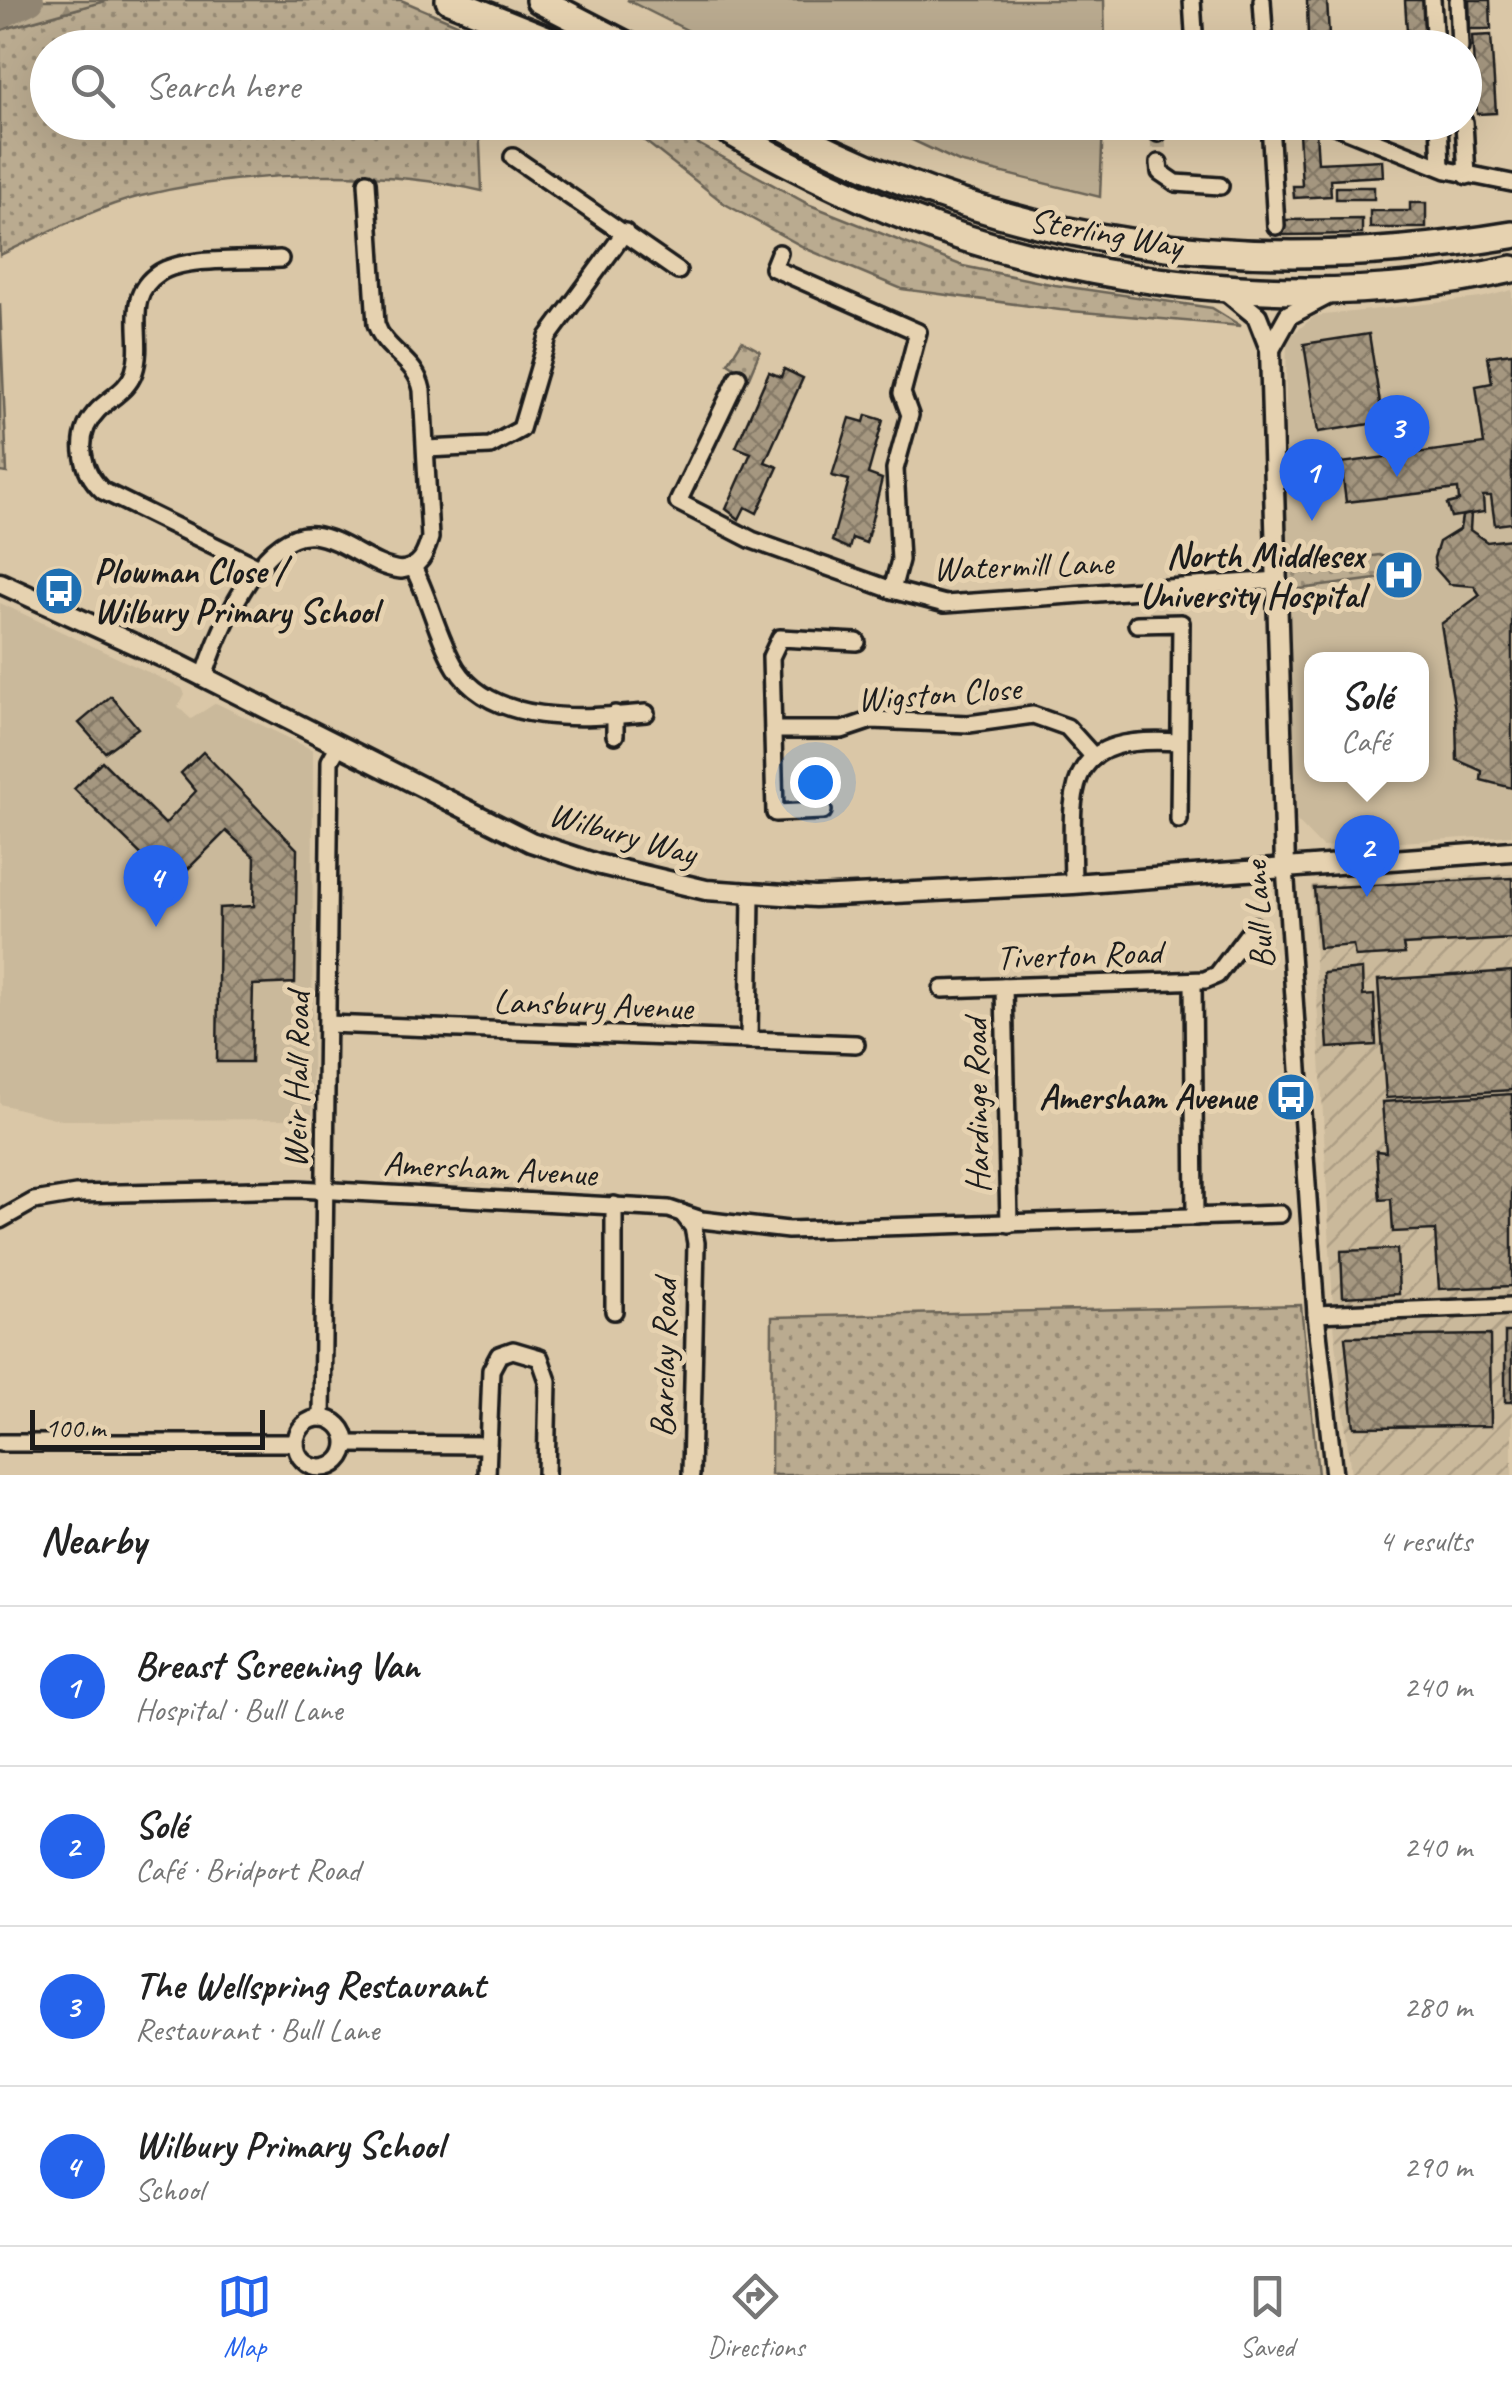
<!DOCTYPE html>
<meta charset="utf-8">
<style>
body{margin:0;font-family:Caveat,sans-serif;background:#f2f2f2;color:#222}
.scale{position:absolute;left:30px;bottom:25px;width:235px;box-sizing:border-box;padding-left:10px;border:5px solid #1c1c1c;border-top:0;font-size:28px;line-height:35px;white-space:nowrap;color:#1c1c1c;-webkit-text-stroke:8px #e6d2b0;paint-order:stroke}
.you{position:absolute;left:815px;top:782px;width:35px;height:35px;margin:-25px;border:8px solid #fff;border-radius:50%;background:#1a73e8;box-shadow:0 0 0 15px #1a73e833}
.badge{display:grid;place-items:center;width:65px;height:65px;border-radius:50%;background:#2563eb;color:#fff;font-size:32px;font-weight:700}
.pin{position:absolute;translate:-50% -82px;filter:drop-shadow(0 2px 5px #0008)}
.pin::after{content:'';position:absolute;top:52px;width:35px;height:30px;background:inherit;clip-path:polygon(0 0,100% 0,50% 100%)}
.popup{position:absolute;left:1304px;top:652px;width:125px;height:130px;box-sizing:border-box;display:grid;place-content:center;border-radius:20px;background:#fff;filter:drop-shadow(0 2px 8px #0005);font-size:32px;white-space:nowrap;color:#767676}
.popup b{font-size:38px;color:#222}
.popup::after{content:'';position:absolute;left:50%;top:100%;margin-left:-20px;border:20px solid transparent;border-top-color:#fff}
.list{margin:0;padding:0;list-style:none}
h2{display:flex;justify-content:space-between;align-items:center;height:130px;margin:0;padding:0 40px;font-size:42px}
h2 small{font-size:32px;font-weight:400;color:#767676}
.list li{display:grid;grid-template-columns:65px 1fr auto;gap:30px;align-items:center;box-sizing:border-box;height:160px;padding:0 40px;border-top:2px solid #e0e0e0}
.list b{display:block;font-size:38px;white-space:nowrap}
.list p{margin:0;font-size:32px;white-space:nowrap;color:#767676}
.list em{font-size:32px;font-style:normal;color:#767676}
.icon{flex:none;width:55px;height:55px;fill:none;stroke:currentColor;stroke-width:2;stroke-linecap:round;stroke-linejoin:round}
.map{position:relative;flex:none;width:1512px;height:1475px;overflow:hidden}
.search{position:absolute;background:#fff;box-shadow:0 10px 40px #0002;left:30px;right:30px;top:30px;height:110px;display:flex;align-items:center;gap:25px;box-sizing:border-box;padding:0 35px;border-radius:55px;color:#767676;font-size:38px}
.sheet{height:770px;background:#fff}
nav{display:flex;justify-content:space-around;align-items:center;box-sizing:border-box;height:140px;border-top:2px solid #e0e0e0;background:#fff;font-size:28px;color:#767676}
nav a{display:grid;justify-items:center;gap:5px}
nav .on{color:#2563eb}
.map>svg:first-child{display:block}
</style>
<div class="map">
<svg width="1512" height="1475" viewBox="0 0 1512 1475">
<defs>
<pattern id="industrial-furrows" width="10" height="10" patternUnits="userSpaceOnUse" patternTransform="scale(2.5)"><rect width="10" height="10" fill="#cab99b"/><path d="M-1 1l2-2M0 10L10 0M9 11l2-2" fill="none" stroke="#ad9e85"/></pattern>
<pattern id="grass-dots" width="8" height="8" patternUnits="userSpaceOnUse" patternTransform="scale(2.5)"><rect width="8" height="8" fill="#baab90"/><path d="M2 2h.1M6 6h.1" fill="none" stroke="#968a75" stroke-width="1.8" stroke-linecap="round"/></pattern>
<pattern id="forest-firs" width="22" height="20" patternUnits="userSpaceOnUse" patternTransform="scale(2.5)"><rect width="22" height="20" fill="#baab90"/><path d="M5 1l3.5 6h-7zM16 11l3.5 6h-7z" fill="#968a75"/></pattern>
<pattern id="building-cross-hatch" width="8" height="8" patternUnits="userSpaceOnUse" patternTransform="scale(2.5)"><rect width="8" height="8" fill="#a59780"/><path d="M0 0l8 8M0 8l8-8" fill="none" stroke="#867a68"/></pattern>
</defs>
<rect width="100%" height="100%" fill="#dac7a7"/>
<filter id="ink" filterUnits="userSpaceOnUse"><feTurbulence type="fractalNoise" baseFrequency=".01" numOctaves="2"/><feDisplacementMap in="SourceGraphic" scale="20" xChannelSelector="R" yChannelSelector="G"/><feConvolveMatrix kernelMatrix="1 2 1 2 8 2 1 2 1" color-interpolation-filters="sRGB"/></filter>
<g filter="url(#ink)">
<!-- built -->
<g fill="#cab99b" fill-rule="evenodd">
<path d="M1512,290V835L1322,847L1292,816L1284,464L1287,339L1315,316L1481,298ZM1312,660H1422V774H1312Z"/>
<path d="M0,603L182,688L185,694L178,707L191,719L216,703L313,750L312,1119L62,1120L0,1104Z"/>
</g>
<!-- industrial -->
<path fill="url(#industrial-furrows)" d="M1512,874V1475H1351L1334,1325L1311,885Z"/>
<!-- grass -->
<g fill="url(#grass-dots)" stroke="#6b6456" stroke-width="2.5">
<path d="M109,0H401L511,47L48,48V122L479,123L482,191C381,167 243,171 141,196C93,208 45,234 0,255V30Z"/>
<path d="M622,123H660L810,205L963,266L1055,285L1212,308L1241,326L1060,310L902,289L809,250L725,204Z"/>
<path d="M0,304L7,473L0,472Z"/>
<path d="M742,341L760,351L749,377L728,363Z"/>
<path d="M1379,555L1389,559L1393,566L1383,578L1292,590L1285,587L1284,571L1289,567Z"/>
<path d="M1301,1305L1318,1475H771L772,1317Z"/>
</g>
<!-- forest -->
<path fill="url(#forest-firs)" stroke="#6b6456" stroke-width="2.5" d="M0,0H109L0,30Z"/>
<!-- garden -->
<g fill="#baab90" stroke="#6b6456" stroke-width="2.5">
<path d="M627,0H1104L1105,47H721Z"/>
<path d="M876,123H1103L1100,197L959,162Z"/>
</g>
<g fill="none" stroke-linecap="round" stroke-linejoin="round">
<!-- river -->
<path stroke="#918572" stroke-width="28" d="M0,15L30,0"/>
</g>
<!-- building -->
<g fill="url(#building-cross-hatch)" stroke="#1c1c1c" stroke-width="2.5">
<path d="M1307,0H1327L1329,36L1308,37Z"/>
<path d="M1405,0H1427L1428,31L1407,32Z"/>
<path d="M1469,0H1490L1491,29H1470Z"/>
<path d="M1491,35L1496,113L1477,114L1472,36Z"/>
<path d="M1428,38L1429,48H1408V39Z"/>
<path d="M1316,131L1318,163L1382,160L1383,176L1330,179L1331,196L1294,198L1293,186H1302L1299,132Z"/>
<rect x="1336" y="187" width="38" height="12"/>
<path d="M1410,203H1426V228H1370V211H1410Z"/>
<path d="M1362,219V234L1283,235V220Z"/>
<path d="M1369,334L1383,422L1318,432L1304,344Z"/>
<path d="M1512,353V523L1495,525L1491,496H1483L1484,512L1451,517L1447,504L1459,501L1458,489L1346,502L1341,463L1484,444L1476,386L1492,383L1488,356Z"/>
<path d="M784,369L803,378L765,462L778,467L757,513L745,507L739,519L726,509L751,453L736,447L769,372L781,377Z"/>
<path d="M866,415L883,420L868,474L882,479L866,543L852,538L849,549L832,541L849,480L832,476L850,418L864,422Z"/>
<path d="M1471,514L1470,530L1487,542L1512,539V788L1481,780L1482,771L1457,760L1456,716L1441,624L1480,595L1474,586L1449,584L1435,568L1434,558L1439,542L1460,529L1462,516Z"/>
<path d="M111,696L138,728L105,752L79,723Z"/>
<path d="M203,752L297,849L295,983L253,985L251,1062H217L219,908L254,906L255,857L226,831L172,885L74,789L102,761L165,824L196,791L181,773Z"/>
<path d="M1512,878V939L1403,945L1405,954L1355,957L1353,945L1319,948L1314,888Z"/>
<path d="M1362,969L1363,996L1374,995L1376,1045L1328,1048L1323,973Z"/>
<path d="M1512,971V1090L1386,1098L1378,980Z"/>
<path d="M1512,1094V1286L1439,1289L1435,1230L1393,1232L1391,1199L1380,1200L1376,1151L1386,1152L1382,1102Z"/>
<path d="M1397,1249L1399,1294L1343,1297L1341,1251Z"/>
<rect x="1505" y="1332" width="7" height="70"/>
<path d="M1490,1335L1491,1426L1354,1427L1345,1337Z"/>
</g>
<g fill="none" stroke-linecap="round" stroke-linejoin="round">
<!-- minor-tunnel -->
<path stroke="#b4a58b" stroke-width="15" stroke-dasharray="15 8" stroke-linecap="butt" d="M1158,133L1159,163"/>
<!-- minor casing -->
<g stroke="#1c1c1c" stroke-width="22">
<g id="minor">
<path d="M1192,0L1195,48"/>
<path d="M1262,0L1265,48"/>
<path d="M1432,0L1435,48"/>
<path d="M1458,0L1460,48"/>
<path d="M1270,122L1276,226"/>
<path d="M1327,122L1447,170L1512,183"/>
<path d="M1439,122L1441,167"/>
<path d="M1464,122L1467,176"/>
<path d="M1158,133L1162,122"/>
<path d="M513,157L678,271"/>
<path d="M1159,163L1160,172L1176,183L1220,186"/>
<path d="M779,253L773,268L918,332L902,393L910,415L895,469L900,560L892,590L945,604L1278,580"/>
<path d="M738,377L678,502L752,540L892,590"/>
<path d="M426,449L490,446L521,429L548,337L625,232"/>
<path d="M258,567L103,491C80,470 74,434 98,410C111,397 128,390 134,372C146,337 121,298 159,273C184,256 249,261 280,259"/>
<path d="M413,567C430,599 437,637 456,668C493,727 587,718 646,713"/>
<path d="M1137,624L1181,623L1179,820"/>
<path d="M204,678C216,637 260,530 313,535C345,539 370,567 401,570C421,567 425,555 430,538L422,390C416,359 385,352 376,324L367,182"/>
<path d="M615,714V735"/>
<path d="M773,730H842L872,720L969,724L1033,715L1067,727L1094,757"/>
<path d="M823,811L775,813L771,657L780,638L857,642"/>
<path d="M1285,867L1316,1314L1334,1475"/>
<path d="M1073,884C1072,789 1059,734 1178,742"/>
<path d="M1193,981L1195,1217"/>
<path d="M1004,987L1009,1224"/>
<path d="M942,989L1205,980L1217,975L1254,926"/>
<path d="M327,1024L856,1044"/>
<path d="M749,1040L751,895"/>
<path d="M614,1205V1311"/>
<path d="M682,1213L693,1227L696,1243L691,1475"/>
<path d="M0,1220L34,1201L76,1194L297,1189L669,1209L702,1220L788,1230L1280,1214"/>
<path d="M1316,1314L1512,1306"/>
<circle cx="321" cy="1443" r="25"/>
<path d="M322,1418L330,761L339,745"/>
<path d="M0,1443H296"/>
<path d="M347,1444L487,1445"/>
<path d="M487,1475L491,1370L499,1355L513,1350L540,1358L548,1381L546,1475"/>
</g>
</g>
<!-- tertiary casing -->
<g stroke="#1c1c1c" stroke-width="25">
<g id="tertiary">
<path d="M1224,289L1257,316L1270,349L1285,867"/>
<path d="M1270,349L1289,315L1329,294"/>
<path d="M0,583L180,665L531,842L597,864L706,890L815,897L1073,884L1512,851"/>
</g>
</g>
<!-- trunk casing -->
<g stroke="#1c1c1c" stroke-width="32">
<g id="trunk">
<path d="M449,0L569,48"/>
<path d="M539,0L632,48"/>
<path d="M713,122C792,168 874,209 962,237C1134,292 1335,309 1512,269"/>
<path d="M774,122C1010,249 1249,279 1512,235"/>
</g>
</g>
<!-- minor -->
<use href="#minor" stroke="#e6d2b0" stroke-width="15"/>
<!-- tertiary -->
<use href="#tertiary" stroke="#e6d2b0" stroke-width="18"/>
<!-- trunk -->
<use href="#trunk" stroke="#e6d2b0" stroke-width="25"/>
</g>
</g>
<!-- icons -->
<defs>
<g id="hospital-disc" transform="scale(2.5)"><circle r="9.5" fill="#1f6fb2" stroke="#e6d2b0"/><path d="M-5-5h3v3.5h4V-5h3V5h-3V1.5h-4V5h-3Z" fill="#fff"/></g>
<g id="bus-disc" transform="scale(2.5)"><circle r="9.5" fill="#1f6fb2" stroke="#e6d2b0"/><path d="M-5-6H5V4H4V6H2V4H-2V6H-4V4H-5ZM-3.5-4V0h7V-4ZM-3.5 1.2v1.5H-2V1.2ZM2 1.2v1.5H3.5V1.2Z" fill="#fff"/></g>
</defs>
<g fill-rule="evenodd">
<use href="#hospital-disc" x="1399" y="575"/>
<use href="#bus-disc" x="59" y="591"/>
<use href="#bus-disc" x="1291" y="1097"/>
</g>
<g text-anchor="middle" stroke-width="10" stroke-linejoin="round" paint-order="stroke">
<!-- street labels -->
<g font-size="35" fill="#1c1c1c" stroke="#e6d2b0">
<text transform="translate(1106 232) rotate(10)" y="12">Sterling Way</text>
<text transform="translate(1023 565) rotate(-2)" y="12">Watermill Lane</text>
<text transform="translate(939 693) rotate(-4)" y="12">Wigston Close</text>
<text transform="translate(623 833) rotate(16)" y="12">Wilbury Way</text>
<text transform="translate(1258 915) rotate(-94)" y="12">Bull Lane</text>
<text transform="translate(1079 954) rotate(-2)" y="12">Tiverton Road</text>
<text transform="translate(593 1004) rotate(2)" y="12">Lansbury Avenue</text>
<text transform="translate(296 1080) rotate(-89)" y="12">Weir Hall Road</text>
<text transform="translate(976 1106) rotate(-91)" y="12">Hardinge Road</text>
<text transform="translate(490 1168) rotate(3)" y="12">Amersham Avenue</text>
<text transform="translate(663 1358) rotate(-89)" y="12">Barclay Road</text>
</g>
<!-- poi labels -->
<g font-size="35" font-weight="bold" fill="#1c1c1c" stroke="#e6d2b0" text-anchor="end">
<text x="1364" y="567">North Middlesex<tspan x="1364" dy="40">University Hospital</tspan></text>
<text x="94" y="583" text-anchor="start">Plowman Close /<tspan x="94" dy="40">Wilbury Primary School</tspan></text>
<text x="1256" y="1109">Amersham Avenue</text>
</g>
</g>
</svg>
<div class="scale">100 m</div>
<div class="you"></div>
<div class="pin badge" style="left:1312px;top:521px">1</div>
<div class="pin badge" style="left:1367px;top:897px">2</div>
<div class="popup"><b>Solé</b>Café</div>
<div class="pin badge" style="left:1397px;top:477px">3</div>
<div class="pin badge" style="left:156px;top:927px">4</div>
<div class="search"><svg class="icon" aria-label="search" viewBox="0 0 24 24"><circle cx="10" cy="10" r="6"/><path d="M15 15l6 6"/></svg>Search here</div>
</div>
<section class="sheet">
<h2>Nearby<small>4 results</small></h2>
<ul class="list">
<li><span class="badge">1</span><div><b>Breast Screening Van</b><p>Hospital · Bull Lane</p></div><em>240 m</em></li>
<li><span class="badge">2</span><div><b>Solé</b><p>Café · Bridport Road</p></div><em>240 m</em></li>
<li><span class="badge">3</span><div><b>The Wellspring Restaurant</b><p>Restaurant · Bull Lane</p></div><em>280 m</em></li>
<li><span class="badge">4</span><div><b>Wilbury Primary School</b><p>School</p></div><em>290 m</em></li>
</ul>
</section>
<nav>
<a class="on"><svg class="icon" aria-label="map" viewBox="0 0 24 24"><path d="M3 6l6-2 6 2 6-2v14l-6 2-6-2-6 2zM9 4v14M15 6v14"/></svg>Map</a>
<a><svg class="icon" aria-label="directions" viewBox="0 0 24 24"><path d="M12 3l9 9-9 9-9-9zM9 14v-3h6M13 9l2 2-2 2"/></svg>Directions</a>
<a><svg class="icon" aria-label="saved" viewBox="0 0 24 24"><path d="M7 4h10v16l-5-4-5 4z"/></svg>Saved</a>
</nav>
